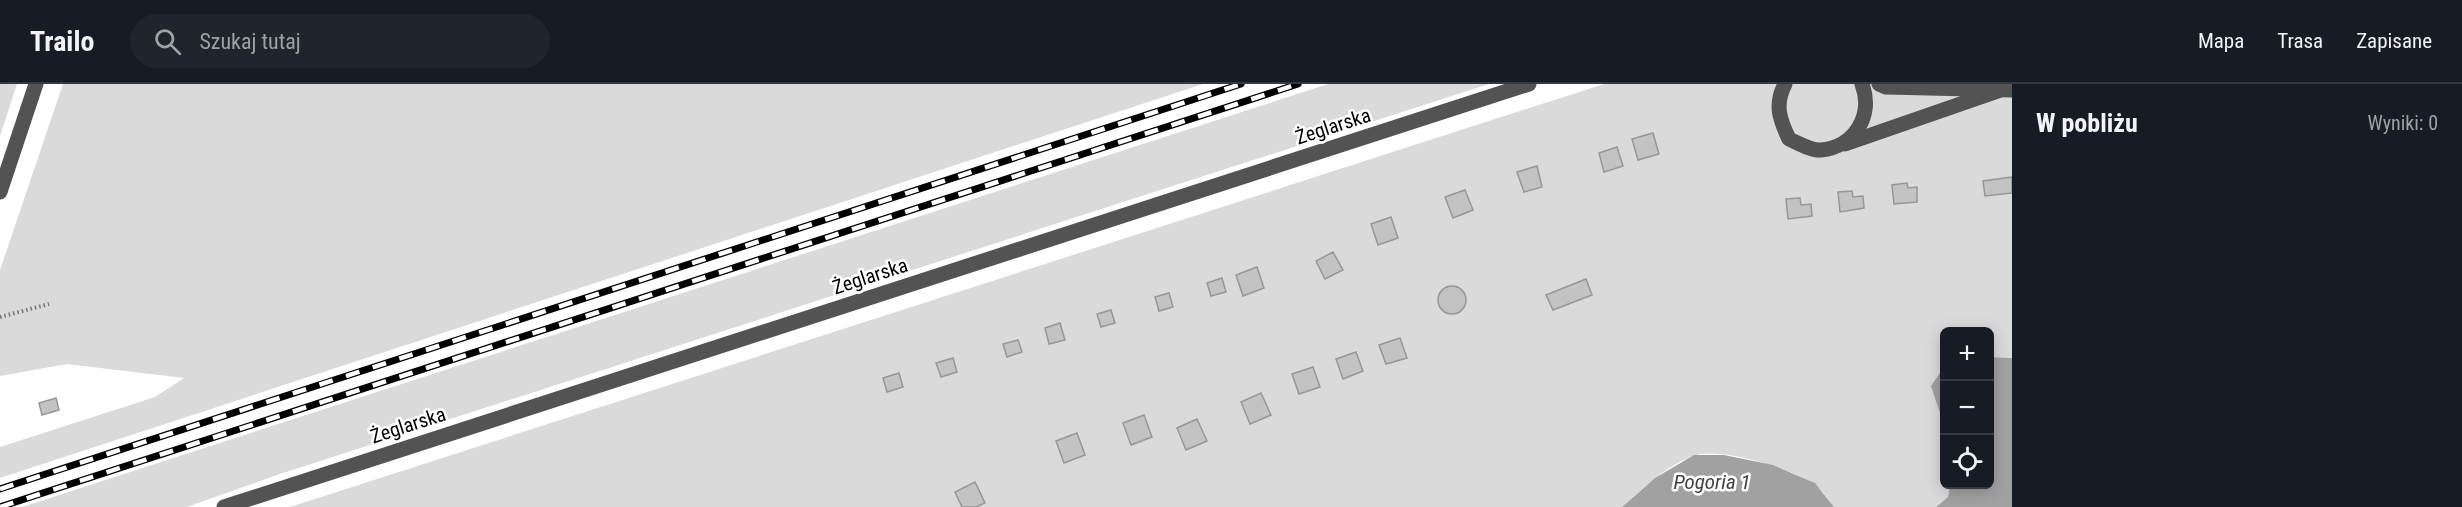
<!DOCTYPE html>
<html lang="pl">
<meta charset="utf-8">
<style>
body{margin:0;font-family:"Roboto Condensed",sans-serif;background:#20242c;color:#f1f3f6}
.controls{position:absolute;right:18px;bottom:18px;display:grid;overflow:hidden;border-radius:9px;box-shadow:0 3px 15px #0003}
.controls button{width:54px;height:54px;display:grid;place-items:center;padding:0;border:0;border-bottom:2px solid #363941;background:#171b24;color:#f1f3f6;font:30px sans-serif}
.list{margin:0;padding:0;list-style:none}
h2{display:flex;justify-content:space-between;align-items:center;height:78px;margin:0;padding:0 24px;font-size:26px}
h2 small{font-size:20px;font-weight:400;color:#9ea1a6}
.icon{flex:none;width:33px;height:33px;fill:none;stroke:currentColor;stroke-width:2;stroke-linecap:round;stroke-linejoin:round}
.map{position:relative;flex:none;width:2012px;height:423px;overflow:hidden}
header{display:flex;align-items:center;gap:36px;box-sizing:border-box;height:84px;padding:0 30px;background:#171b24;border-bottom:2px solid #363941}
header strong{font-size:28px}
nav{display:flex;gap:33px;margin-inline-start:auto;font-size:21px}
.search{width:420px;height:54px;background:#20242c;display:flex;align-items:center;gap:15px;box-sizing:border-box;padding:0 21px;border-radius:33px;color:#9ea1a6;font-size:22px}
main{display:flex}
aside{flex:1;background:#171b24}
.map>svg:first-child{display:block}
</style>
<header>
<strong>Trailo</strong>
<div class="search"><svg class="icon" aria-label="search" viewBox="0 0 24 24"><circle cx="10" cy="10" r="6"/><path d="M15 15l6 6"/></svg>Szukaj tutaj</div>
<nav><a>Mapa</a><a>Trasa</a><a>Zapisane</a></nav>
</header>
<main>
<div class="map">
<svg width="2012" height="423" viewBox="0 0 2012 423">
<rect width="100%" height="100%" fill="#fff"/>
<!-- green -->
<g fill="#dadada">
<path d="M0,0H17L0,52Z"/>
<path d="M63,0H1203L0,394V363L155,313L184,294L67,280L0,292V186Z"/>
<path d="M1328,0H1489L277,391L187,423H22Z"/>
<path d="M1604,0H2012V274L1990,273V248H1944V283L1932,302L1944,341V400L1950,401L1948,413L1936,423H1834C1828,415 1821,404 1813,399C1790,384 1718,362 1693,372C1666,382 1643,404 1622,423H290Z"/>
</g>
<!-- water -->
<g fill="#a1a1a1">
<path d="M1990,273L2012,274V423H1936L1948,413L1950,401L1990,400Z"/>
<path d="M1944,283V341L1931,302Z"/>
<path d="M1694,371H1724L1773,381L1815,399L1834,423H1622L1655,394Z"/>
</g>
<!-- building -->
<g fill="#c3c3c3" stroke="#979797" stroke-width="1.5">
<path d="M1653,49L1659,70L1638,76L1632,55Z"/>
<path d="M1617,63L1623,82L1604,88L1599,69Z"/>
<path d="M1537,82L1542,103L1524,108L1517,88Z"/>
<path d="M2012,93V109L1985,112L1983,97Z"/>
<path d="M1907,99L1908,104L1917,103V118L1894,120L1892,101Z"/>
<path d="M1465,106L1473,126L1453,134L1445,113Z"/>
<path d="M1852,107L1853,113L1863,112L1864,124L1840,128L1838,108Z"/>
<path d="M1800,114L1801,121L1811,120L1812,132L1788,135L1786,115Z"/>
<path d="M1391,133L1398,154L1378,161L1371,140Z"/>
<path d="M1333,168L1343,186L1325,195L1316,177Z"/>
<path d="M1257,183L1264,204L1243,212L1236,191Z"/>
<path d="M1222,194L1226,208L1211,212L1207,199Z"/>
<path d="M1586,195L1592,211L1553,226L1546,211Z"/>
<circle cx="1452" cy="216" r="14"/>
<path d="M1169,209L1173,223L1159,227L1155,213Z"/>
<path d="M1111,226L1115,239L1101,243L1097,230Z"/>
<path d="M1060,239L1065,256L1049,260L1045,244Z"/>
<path d="M1400,254L1407,274L1386,280L1379,261Z"/>
<path d="M1018,256L1022,268L1007,273L1003,260Z"/>
<path d="M1356,268L1363,287L1343,295L1336,275Z"/>
<path d="M953,274L957,288L941,293L936,279Z"/>
<path d="M1313,283L1320,303L1299,310L1292,290Z"/>
<path d="M899,289L903,303L887,308L883,294Z"/>
<path d="M1261,309L1271,331L1250,340L1241,318Z"/>
<path d="M56,314L59,326L42,331L39,319Z"/>
<path d="M1144,331L1152,353L1131,361L1123,339Z"/>
<path d="M1197,335L1207,357L1186,366L1177,344Z"/>
<path d="M1077,349L1085,371L1064,379L1056,357Z"/>
<path d="M975,398L985,419L976,423H962L955,408Z"/>
</g>
<g fill="none" stroke-linecap="round" stroke-linejoin="round">
<!-- path -->
<path stroke="#757575" stroke-width="4" stroke-dasharray="1.5 3" stroke-linecap="butt" d="M0,233L49,220"/>
<!-- minor -->
<g stroke="#535353" stroke-width="15">
<path d="M1785,0C1774,21 1780,36 1789,55C1798,59 1812,67 1821,66C1854,63 1874,32 1862,0"/>
<path d="M1879,0L1886,3L2012,6"/>
<path d="M1845,60L1998,7"/>
<path d="M0,108L36,0"/>
<path d="M224,423L1529,0"/>
</g>
<!-- rail casing -->
<g stroke="#000" stroke-width="7">
<g id="rail">
<path d="M0,405L1241,0"/>
<path d="M0,423L1298,0"/>
</g>
</g>
<!-- rail -->
<use href="#rail" stroke="#fff" stroke-width="4.5" stroke-dasharray="14" stroke-linecap="butt"/>
</g>
<g text-anchor="middle" stroke-width="5" stroke-linejoin="round" paint-order="stroke">
<!-- street labels -->
<g font-size="20" fill="#000" stroke="#fff">
<text transform="translate(1333 42) rotate(-18)" y="7">Żeglarska</text>
<text transform="translate(870 192) rotate(-18)" y="7">Żeglarska</text>
<text transform="translate(408 341) rotate(-18)" y="7">Żeglarska</text>
</g>
<!-- water labels -->
<g font-size="21" font-style="italic" fill="#424242" stroke="#fff">
<text x="1712" y="405">Pogoria 1</text>
</g>
</g>
</svg>
<div class="controls">
<button>+</button>
<button>−</button>
<button><svg class="icon" aria-label="locate" viewBox="0 0 24 24"><circle cx="12" cy="12" r="6"/><path d="M12 2v4M12 18v4M2 12h4M18 12h4"/></svg></button>
</div>
</div>
<aside>
<h2>W pobliżu<small>Wyniki: 0</small></h2>
<ul class="list">
</ul>
</aside>
</main>
